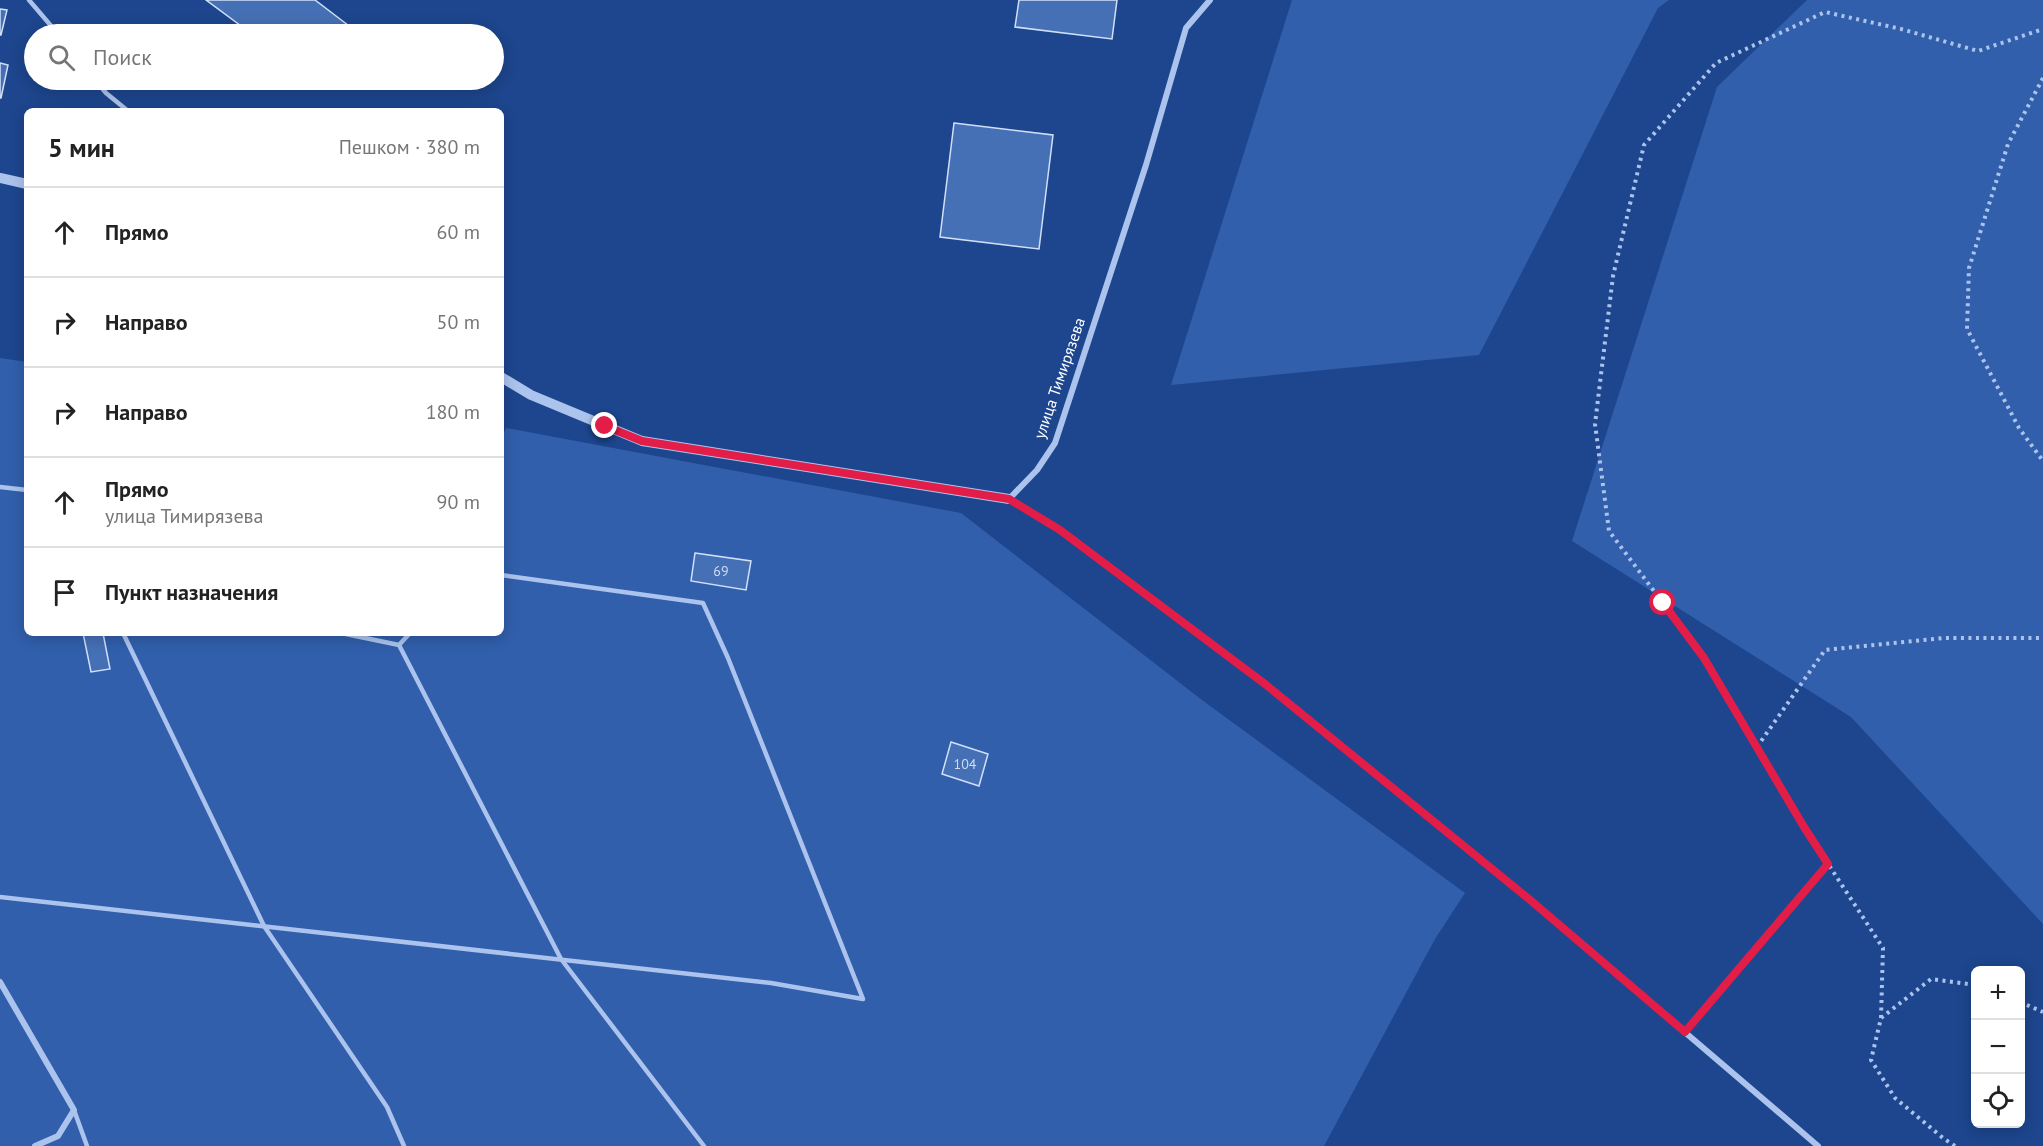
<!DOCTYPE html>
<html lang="ru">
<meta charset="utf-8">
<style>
body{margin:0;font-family:"PT Sans",sans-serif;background:#f2f2f2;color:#222}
.controls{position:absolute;right:18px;bottom:18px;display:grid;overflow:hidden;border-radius:9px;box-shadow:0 3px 15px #0003}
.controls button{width:54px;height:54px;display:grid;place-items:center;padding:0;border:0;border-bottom:2px solid #e0e0e0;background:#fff;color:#222;font:30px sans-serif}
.stop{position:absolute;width:18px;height:18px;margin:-14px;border:4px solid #e11d48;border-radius:50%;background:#fff}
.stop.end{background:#e11d48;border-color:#fff;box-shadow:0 2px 6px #0008}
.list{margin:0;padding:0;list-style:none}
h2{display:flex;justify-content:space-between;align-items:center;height:78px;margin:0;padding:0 24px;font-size:26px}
h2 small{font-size:20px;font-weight:400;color:#767676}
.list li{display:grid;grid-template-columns:39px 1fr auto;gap:18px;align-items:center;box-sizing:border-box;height:90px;padding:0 24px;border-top:2px solid #e0e0e0}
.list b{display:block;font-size:22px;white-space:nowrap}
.list p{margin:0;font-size:20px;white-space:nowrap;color:#767676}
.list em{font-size:20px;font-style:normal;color:#767676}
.icon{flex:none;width:33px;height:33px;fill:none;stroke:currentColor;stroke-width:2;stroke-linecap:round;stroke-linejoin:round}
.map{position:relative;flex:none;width:2043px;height:1146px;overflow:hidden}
.search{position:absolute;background:#fff;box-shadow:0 3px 15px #0003;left:24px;top:24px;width:480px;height:66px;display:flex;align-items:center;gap:15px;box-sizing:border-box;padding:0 21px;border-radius:33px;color:#767676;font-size:22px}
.panel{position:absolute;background:#fff;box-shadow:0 3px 15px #0003;left:24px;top:108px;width:480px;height:528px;border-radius:9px}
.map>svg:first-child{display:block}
</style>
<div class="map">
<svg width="2043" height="1146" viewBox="0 0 2043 1146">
<rect width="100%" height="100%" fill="#1d468e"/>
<!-- green -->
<g fill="#315fac">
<path d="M1292,0H1669L1658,8L1479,355L1171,385Z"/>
<path d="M1807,0H2043V924L1851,717L1572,541L1717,87Z"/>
<path d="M0,358L27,362V633H501V440L506,428L961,513L1202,700L1465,893L1435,939L1324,1146H0Z"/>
</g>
<!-- building -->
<g fill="#4670b6" stroke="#d1e0f9" stroke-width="1.5">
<path d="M206,0H315L357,32L355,34H252Z"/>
<path d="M1019,0H1117L1112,39L1015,27Z"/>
<path d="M0,9L7,10L1,35H0Z"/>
<path d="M0,63L8,65L1,98H0Z"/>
<path d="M954,123L1053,135L1039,249L940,237Z"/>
<path d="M695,553L751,561L746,590L691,581Z"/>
<path d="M83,633H103L110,669L91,672Z"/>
<path d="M951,742L988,754L979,786L942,774Z"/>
</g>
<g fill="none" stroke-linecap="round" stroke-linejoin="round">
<!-- path -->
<g stroke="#acc4ed" stroke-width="4" stroke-dasharray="3 4.5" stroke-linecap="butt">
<path d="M2043,78L2008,144L1969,268L1967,329L2019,428L2043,461"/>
<path d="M1757,747L1825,650L1943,638H2043"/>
<path d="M2020,1002L2043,1012"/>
<path d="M1881,1018L1883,948L1804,827L1704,658L1609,531L1595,424L1613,276L1644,145L1716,63L1825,12L1901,29L1978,51L2043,29"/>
<path d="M1696,1019L1828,864"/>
<path d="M1955,1146L1943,1138L1895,1098L1871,1060L1881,1018L1931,979L1976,985"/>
</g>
<!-- service -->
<g stroke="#acc4ed" stroke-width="4.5">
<path d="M29,0L58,34"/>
<path d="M95,80L106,93L128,111"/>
<path d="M0,487L27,490"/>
<path d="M123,633L264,926L387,1107L404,1146"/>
<path d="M341,633L399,645L561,959L704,1146"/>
<path d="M399,645L410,633"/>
<path d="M0,897L771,983L863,999L728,658L703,603L501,575"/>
<path d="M74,1110L87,1146"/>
</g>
<!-- minor -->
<g stroke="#acc4ed" stroke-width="6">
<path d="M1210,0L1186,28L1146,165L1055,443L1037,470L1009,499L1060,530L1265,684L1529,899L1818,1146"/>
<path d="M0,982L74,1110L58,1136L35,1146"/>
</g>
<!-- tertiary -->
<g stroke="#acc4ed" stroke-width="10">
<path d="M0,178L27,184"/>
<path d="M501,377L531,395L642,441L1009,499"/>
</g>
</g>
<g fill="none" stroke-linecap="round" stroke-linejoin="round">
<!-- route -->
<path stroke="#e11d48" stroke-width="8" d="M605,426L642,441L1009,499L1060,530L1265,684L1529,899L1685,1032L1828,864L1804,827L1704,658L1663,603"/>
</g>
<g text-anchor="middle" stroke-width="4.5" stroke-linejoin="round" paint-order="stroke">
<!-- number labels -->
<g font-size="14" fill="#d1dbed">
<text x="721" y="576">69</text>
<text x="965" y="769">104</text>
</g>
<!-- street labels -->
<g font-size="16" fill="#fff" stroke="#1d468e">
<text transform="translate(1059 378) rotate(-71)" y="6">улица Тимирязева</text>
</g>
</g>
</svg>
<div class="controls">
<button>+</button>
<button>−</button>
<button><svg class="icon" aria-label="locate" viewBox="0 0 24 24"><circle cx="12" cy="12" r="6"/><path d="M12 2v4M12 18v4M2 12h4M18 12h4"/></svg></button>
</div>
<div class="stop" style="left:1663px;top:603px"></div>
<div class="stop end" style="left:605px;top:426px"></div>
<div class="search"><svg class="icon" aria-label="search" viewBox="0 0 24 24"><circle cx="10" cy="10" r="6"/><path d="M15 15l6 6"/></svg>Поиск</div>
<section class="panel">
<h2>5 мин<small>Пешком · 380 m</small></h2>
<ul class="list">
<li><svg class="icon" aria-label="ahead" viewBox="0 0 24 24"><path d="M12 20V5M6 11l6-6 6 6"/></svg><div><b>Прямо</b></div><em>60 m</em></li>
<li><svg class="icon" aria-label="right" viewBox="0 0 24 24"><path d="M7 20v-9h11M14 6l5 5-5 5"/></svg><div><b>Направо</b></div><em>50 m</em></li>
<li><svg class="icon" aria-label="right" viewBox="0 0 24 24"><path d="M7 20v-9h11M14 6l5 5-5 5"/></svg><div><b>Направо</b></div><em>180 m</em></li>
<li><svg class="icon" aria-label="ahead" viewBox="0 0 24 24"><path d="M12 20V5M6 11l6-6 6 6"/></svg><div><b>Прямо</b><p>улица Тимирязева</p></div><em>90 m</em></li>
<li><svg class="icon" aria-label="arrive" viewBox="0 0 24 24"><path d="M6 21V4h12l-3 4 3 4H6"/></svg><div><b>Пункт назначения</b></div></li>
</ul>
</section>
</div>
